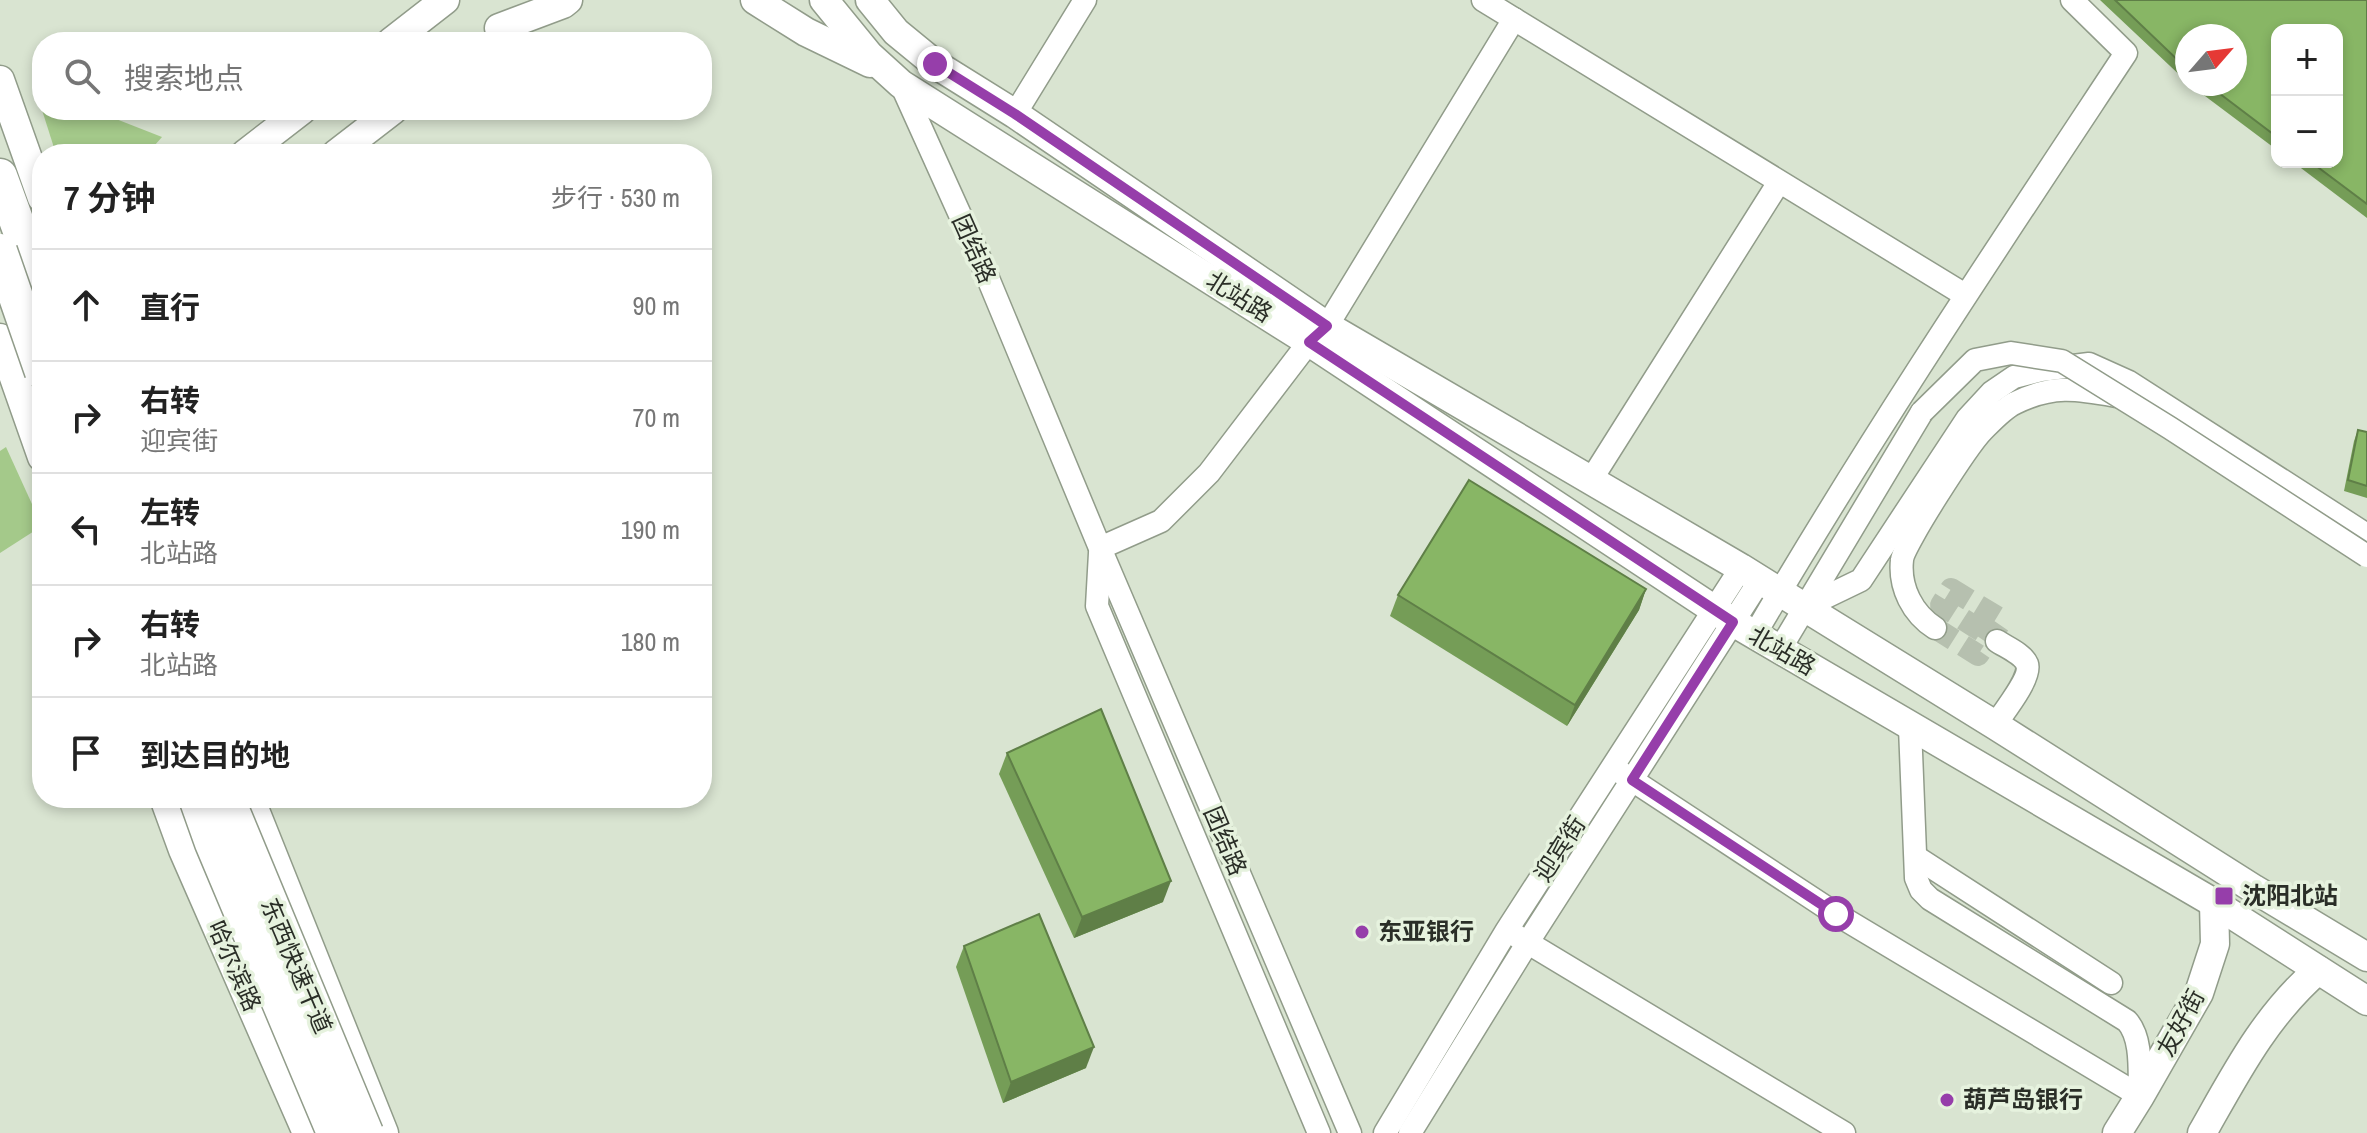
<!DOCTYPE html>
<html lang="zh">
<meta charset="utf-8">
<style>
body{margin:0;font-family:"Archivo Narrow","Noto Sans SC",sans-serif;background:#f6f6f6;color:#222}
.controls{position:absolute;right:24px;top:24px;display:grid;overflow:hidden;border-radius:16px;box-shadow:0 4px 12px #0003}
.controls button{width:72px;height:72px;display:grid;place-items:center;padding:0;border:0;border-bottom:2px solid #e0e0e0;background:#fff;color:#222;font:40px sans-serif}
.compass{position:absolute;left:2175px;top:24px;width:72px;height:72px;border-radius:50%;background:#fff;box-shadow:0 4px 12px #0003;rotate:62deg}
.stop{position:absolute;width:24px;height:24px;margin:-18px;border:6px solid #963eaa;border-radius:50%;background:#fff}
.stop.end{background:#963eaa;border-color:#fff;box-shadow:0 2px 8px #0008}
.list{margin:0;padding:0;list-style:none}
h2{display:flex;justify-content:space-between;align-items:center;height:104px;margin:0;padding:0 32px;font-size:34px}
h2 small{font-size:26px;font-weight:400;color:#767676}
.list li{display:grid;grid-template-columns:52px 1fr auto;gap:24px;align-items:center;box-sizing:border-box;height:112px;padding:0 32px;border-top:2px solid #e0e0e0}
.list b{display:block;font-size:30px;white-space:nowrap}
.list p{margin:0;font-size:26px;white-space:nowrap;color:#767676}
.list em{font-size:26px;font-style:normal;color:#767676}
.icon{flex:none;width:44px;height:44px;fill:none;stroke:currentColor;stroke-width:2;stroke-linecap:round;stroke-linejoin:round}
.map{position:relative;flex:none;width:2367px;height:1133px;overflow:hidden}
.search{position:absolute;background:#fff;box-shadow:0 4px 12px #0003;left:32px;top:32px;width:680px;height:88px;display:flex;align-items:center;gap:20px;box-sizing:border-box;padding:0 28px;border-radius:32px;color:#767676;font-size:30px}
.panel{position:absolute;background:#fff;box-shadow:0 4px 12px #0003;left:32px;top:144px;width:680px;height:664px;border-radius:32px}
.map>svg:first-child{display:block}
</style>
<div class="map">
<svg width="2367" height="1133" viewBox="0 0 2367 1133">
<rect width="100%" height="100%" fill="#d9e4d1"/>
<!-- green -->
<g fill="#a4c98a">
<path d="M42,110H93L162,137L147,154H56Z"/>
<path d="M6,447L42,526L0,553V451Z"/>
</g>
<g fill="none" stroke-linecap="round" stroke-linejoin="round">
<!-- minor-tunnel -->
<path stroke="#b6c0af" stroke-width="22" stroke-dasharray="22 11" stroke-linecap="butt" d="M1935,628L1978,655L2002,620L1951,589L1941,605L1997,641"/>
<!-- minor casing -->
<g stroke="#919c8a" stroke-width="25">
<g id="minor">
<path d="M1483,0L1965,295"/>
<path d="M901,84L980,259L1100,548L1350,1133"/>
<path d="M1015,114L1085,0"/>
<path d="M1591,480L1779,182"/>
<path d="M1100,548L1161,521L1209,473L1309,342L1327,326L1514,19"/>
<path d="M1100,553L1097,606L1319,1133"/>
<path d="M1805,607L1861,580L1967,419L1992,392L2014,377L2041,370L2089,364L2129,382L2367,535"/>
<path d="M1935,628C1913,614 1899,588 1902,560C1903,545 1969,444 1983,430C1992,421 2004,408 2015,403C2053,384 2078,389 2117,396"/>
<path d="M1755,634C1871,436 1999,245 2126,53L2072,0"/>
<path d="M1780,649L1922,412"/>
<path d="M1995,725C2003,713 2032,677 2027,664C2023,654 2006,647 1997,641"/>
<path d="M1910,727L1916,878L1921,890L1930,899L2127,1021C2143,1039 2139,1073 2140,1096"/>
<path d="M1620,772L1836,914L2140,1096"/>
<path d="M1916,857L2111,983"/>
<path d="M1515,935L1844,1133"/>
<path d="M1385,1133L1507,930L1741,568"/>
<path d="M1410,1133L1528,942L1760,580"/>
</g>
</g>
<!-- major casing -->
<g stroke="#919c8a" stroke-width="31">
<g id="major">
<path d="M755,0L806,32L870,63"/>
<path d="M824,0L869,55L901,84L1309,342L1733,622L2214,903L2367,1001"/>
<path d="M870,0L896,32L935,64L1015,114L1327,326L1741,568L1995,725L2254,889L2367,957"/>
<path d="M499,28L563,4L568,0"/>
<path d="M391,42L445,0"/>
<path d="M0,80L42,198"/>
<path d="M245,154L302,110"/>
<path d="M336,154L393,110"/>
<path d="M0,338L42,457"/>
<path d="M164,798L183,850L307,1133"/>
<path d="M250,798L384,1133"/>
<path d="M2117,1133L2140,1096L2199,993L2215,944L2214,903"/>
<path d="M2202,1133C2236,1073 2265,1016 2318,970"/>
</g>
</g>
<!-- highway casing -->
<g stroke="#919c8a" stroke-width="37">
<path id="highway" d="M0,176L42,291"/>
</g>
<!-- minor -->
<use href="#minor" stroke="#fff" stroke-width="22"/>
<!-- major -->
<use href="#major" stroke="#fff" stroke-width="28"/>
<!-- highway -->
<use href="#highway" stroke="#fff" stroke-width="34"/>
<!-- minor-bridge casing -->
<g stroke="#919c8a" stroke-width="25" stroke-linecap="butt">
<path id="minor-bridge" d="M1922,412L1975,360L2011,353L2062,361L2170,428L2367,556"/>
</g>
<!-- highway-bridge casing -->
<g stroke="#919c8a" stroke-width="37" stroke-linecap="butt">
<g id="highway-bridge">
<path d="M0,251L42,372"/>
<path d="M196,798L212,843L334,1133"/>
<path d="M227,798L366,1133"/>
</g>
</g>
<!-- minor-bridge -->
<use href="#minor-bridge" stroke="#fff" stroke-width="22"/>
<!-- highway-bridge -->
<use href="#highway-bridge" stroke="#fff" stroke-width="34"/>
</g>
<!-- wall -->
<g fill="#759d57">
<path d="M2100,0H2367V218L2293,162H2337L2277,30V150L2189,84H2235L2187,36V82Z"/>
<path d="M2358,430L2367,432V498L2344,491L2354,441Z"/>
<path d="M1646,589L1639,610L1567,726L1390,616L1398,595Z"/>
<path d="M1007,753L1163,902L1074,938L999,774Z"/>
<path d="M964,946L1086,1068L1003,1103L956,967Z"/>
</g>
<!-- shaded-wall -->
<g fill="#5f7f47">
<path d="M1646,589L1639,610L1567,726L1575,705Z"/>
<path d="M1171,881L1163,902L1074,938L1082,917Z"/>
<path d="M1094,1047L1086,1068L1003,1103L1011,1082Z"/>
</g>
<!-- building -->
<g fill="#88b665" stroke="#5f7f47" stroke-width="2">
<path d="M2115,0H2367V204L2311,162H2337V30H2277V137L2207,84H2235V36H2187V69Z"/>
<path d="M2358,430L2367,432V486L2348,480Z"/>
<path d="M1469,480L1646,589L1575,705L1398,595Z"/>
<path d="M1101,709L1171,881L1082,917L1007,753Z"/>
<path d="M1039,914L1094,1047L1011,1082L964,946Z"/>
</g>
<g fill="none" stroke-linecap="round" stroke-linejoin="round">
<!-- route -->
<path stroke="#963eaa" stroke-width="10" d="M935,64L1015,114L1327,326L1309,342L1733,622L1632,780L1836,914"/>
</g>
<!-- markers -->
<g fill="#963eaa" stroke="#e6f2de" stroke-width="3">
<rect x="2214" y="886" width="20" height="20" rx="4"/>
<circle cx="1362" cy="932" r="8"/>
<circle cx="1947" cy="1100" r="8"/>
</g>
<g text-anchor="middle" stroke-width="7" stroke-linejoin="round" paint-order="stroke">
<!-- street labels -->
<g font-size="24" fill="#2a2e27" stroke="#e6f2de">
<text transform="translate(974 249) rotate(66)" y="8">团结路</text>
<text transform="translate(1239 297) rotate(32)" y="8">北站路</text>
<text transform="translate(1782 651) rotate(30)" y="8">北站路</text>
<text transform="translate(1225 841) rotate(67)" y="8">团结路</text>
<text transform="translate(1560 849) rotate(-57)" y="8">迎宾街</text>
<text transform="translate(234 966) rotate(66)" y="8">哈尔滨路</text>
<text transform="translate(296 966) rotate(67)" y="8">东西快速干道</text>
<text transform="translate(2181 1023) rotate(-62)" y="8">友好街</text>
</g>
<!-- poi labels -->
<g font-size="24" font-weight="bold" fill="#2a2e27" stroke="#e6f2de" text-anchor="start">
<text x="2242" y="904">沈阳北站</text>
<text x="1378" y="940">东亚银行</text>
<text x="1963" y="1108">葫芦岛银行</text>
</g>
</g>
</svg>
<div class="controls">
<button>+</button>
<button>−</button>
</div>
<svg class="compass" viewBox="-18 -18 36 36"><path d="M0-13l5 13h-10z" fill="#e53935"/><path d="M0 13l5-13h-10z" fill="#767676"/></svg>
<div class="stop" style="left:1836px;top:914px"></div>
<div class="stop end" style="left:935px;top:64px"></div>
<div class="search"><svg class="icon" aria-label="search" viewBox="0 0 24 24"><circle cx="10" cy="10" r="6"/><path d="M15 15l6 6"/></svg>搜索地点</div>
<section class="panel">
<h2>7 分钟<small>步行 · 530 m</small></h2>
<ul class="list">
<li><svg class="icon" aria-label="ahead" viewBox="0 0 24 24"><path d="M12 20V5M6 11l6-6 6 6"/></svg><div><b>直行</b></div><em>90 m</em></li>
<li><svg class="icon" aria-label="right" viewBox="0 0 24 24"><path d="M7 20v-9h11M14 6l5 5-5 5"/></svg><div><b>右转</b><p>迎宾街</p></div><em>70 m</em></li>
<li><svg class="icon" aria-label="left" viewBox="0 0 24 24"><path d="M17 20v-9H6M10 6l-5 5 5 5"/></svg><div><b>左转</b><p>北站路</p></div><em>190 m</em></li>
<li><svg class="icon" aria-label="right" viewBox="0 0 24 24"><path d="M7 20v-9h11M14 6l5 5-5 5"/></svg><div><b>右转</b><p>北站路</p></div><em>180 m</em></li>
<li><svg class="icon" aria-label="arrive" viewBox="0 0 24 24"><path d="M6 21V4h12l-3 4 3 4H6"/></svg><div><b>到达目的地</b></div></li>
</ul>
</section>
</div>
